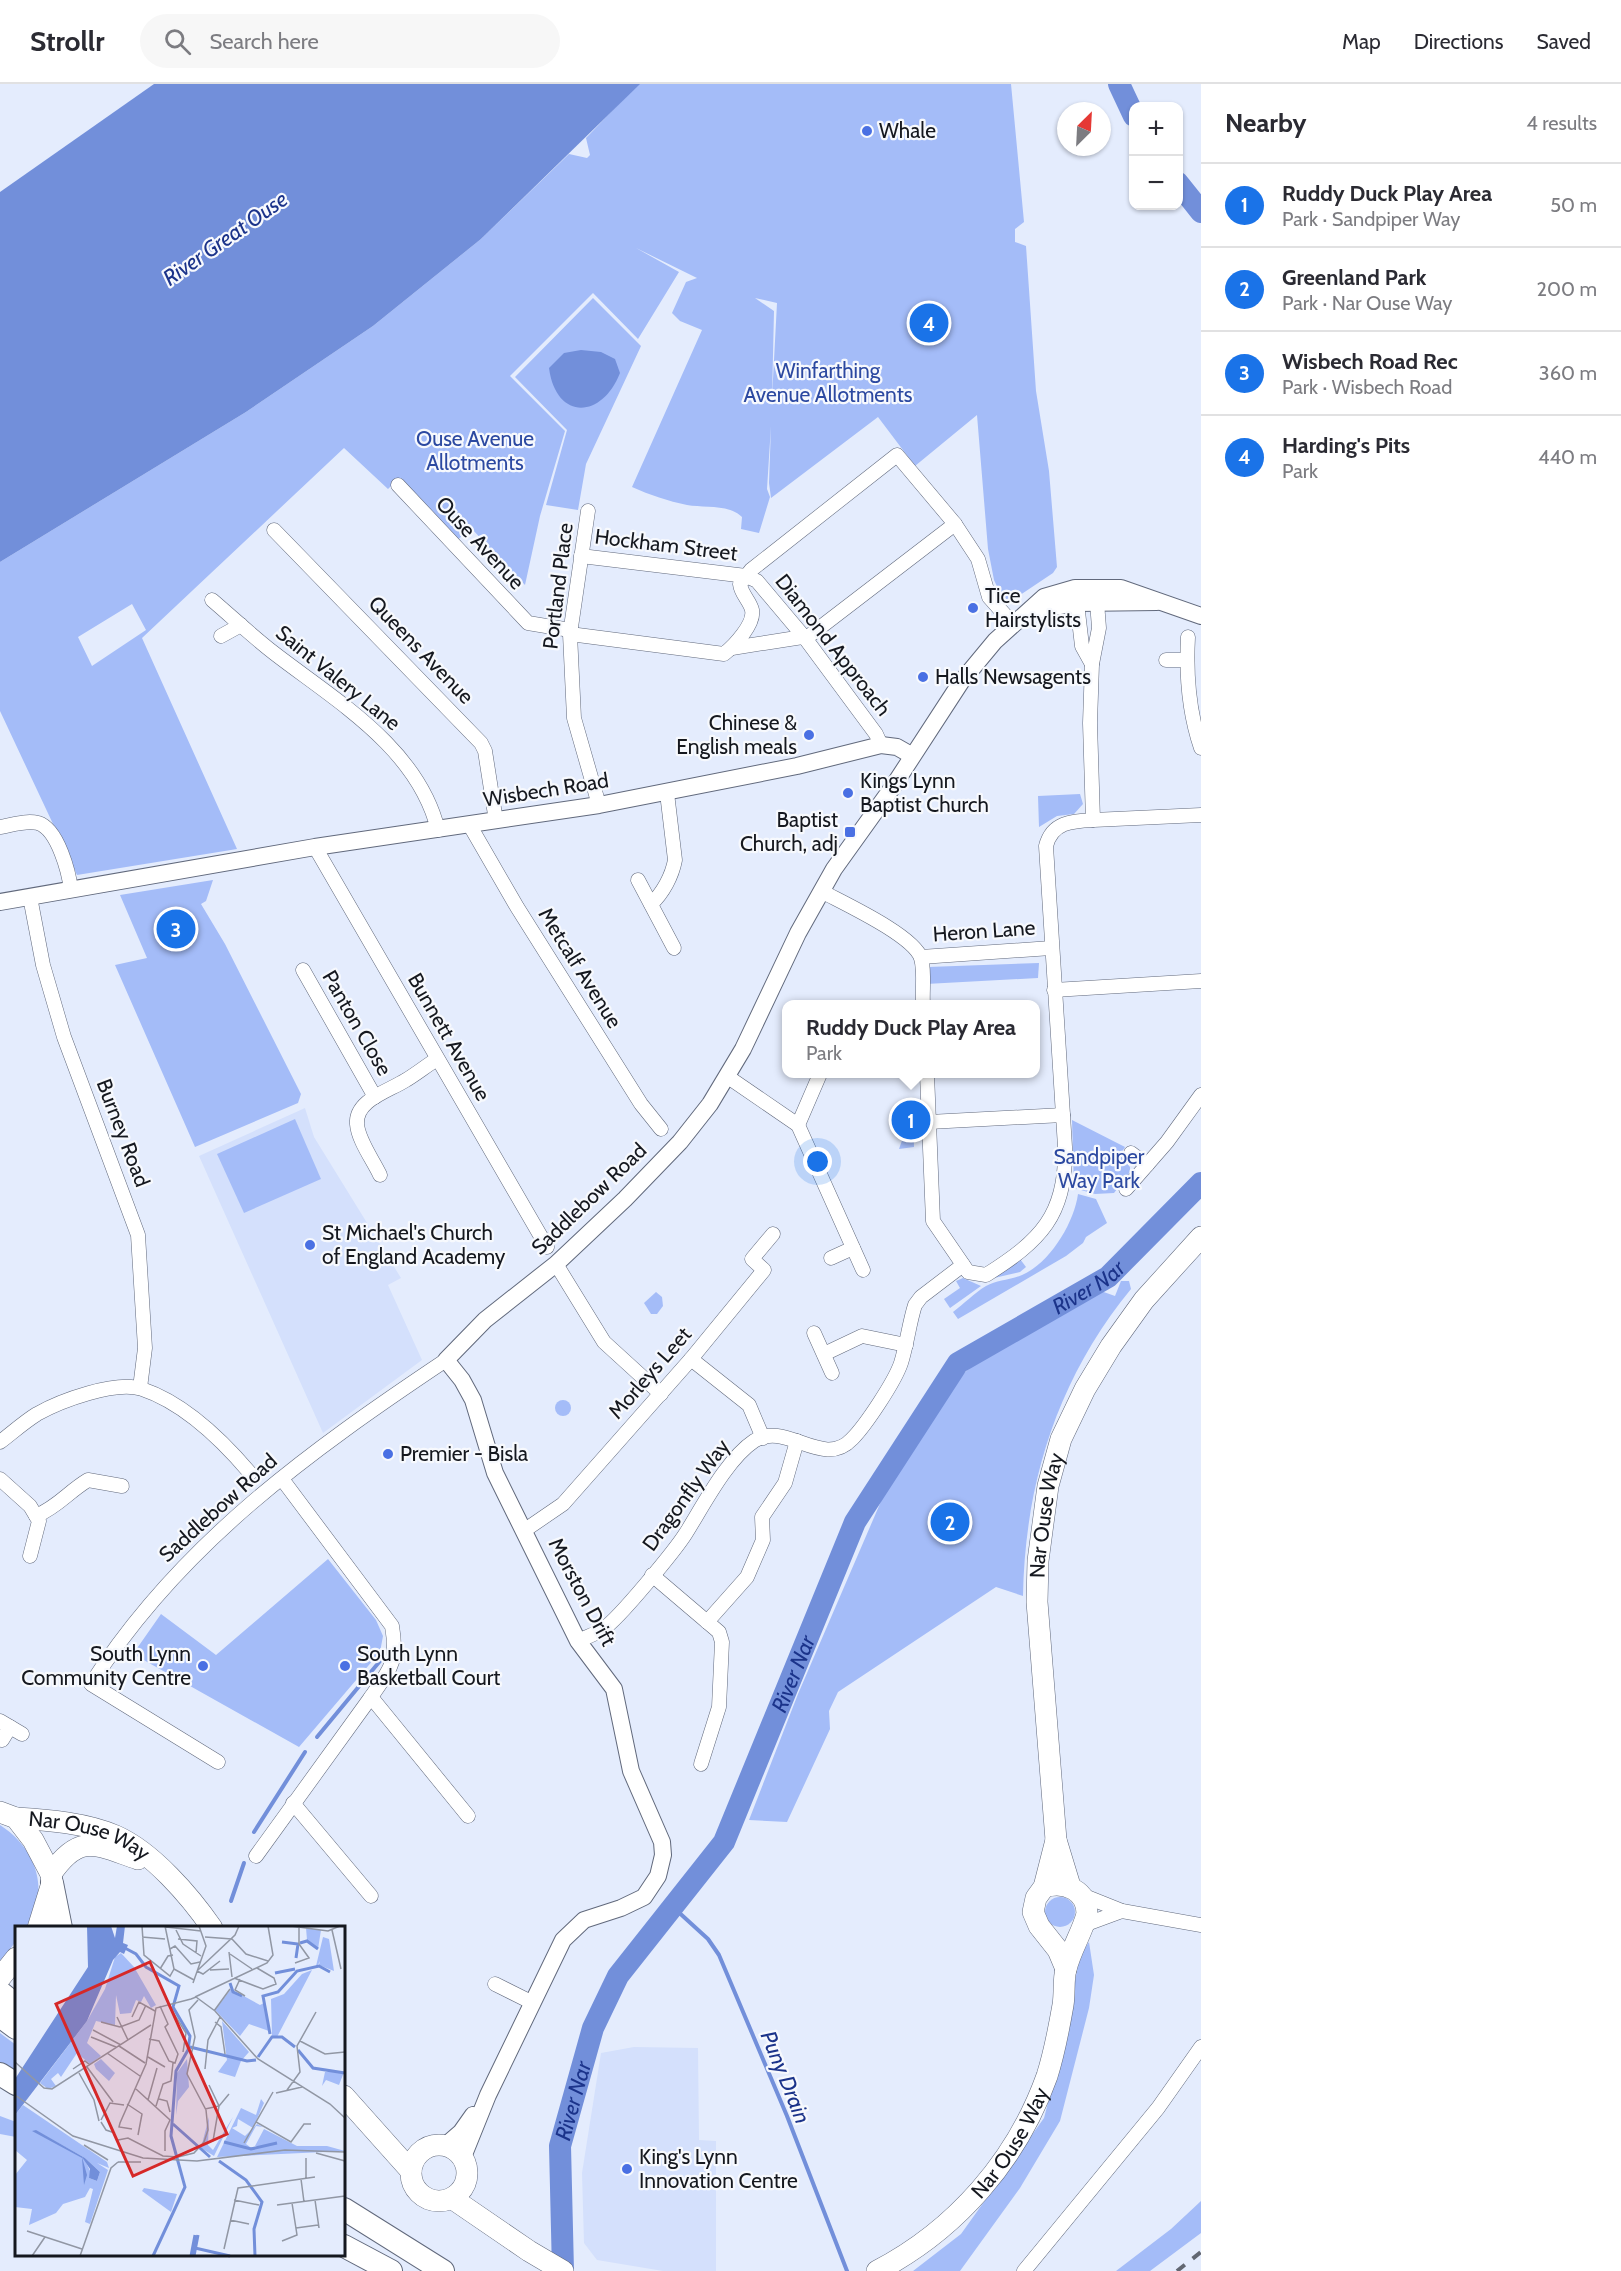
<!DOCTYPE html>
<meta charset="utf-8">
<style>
body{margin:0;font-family:Cabin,sans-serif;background:#f7f7f7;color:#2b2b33}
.controls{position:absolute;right:18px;top:18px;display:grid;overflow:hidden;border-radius:12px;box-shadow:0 2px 4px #0004}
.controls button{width:54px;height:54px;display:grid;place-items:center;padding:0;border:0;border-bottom:2px solid #e1e1e2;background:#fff;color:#2b2b33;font:30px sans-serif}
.compass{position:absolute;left:1057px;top:18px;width:54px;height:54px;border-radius:50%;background:#fff;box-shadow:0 2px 4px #0004;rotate:24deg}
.you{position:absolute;left:818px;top:1078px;width:21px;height:21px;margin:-15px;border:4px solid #fff;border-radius:50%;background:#1a73e8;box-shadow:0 0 0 9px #1a73e833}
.badge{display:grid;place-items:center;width:39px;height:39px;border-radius:50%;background:#1a73e8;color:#fff;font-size:20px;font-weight:700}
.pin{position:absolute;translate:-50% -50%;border:3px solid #fff;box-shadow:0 2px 6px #0006}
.popup{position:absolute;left:782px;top:916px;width:258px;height:78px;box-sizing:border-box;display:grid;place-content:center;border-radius:12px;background:#fff;filter:drop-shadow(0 2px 4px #0005);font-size:20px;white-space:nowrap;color:#7c7c81}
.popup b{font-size:22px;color:#2b2b33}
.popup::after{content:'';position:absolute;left:50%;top:100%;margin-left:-12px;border:12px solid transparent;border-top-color:#fff}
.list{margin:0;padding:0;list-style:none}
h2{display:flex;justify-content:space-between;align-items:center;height:78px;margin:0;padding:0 24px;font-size:26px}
h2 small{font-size:20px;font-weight:400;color:#7c7c81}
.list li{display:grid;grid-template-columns:39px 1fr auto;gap:18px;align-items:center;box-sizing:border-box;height:84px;padding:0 24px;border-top:2px solid #e1e1e2}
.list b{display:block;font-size:22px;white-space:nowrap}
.list p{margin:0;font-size:20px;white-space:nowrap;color:#7c7c81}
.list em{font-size:20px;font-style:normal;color:#7c7c81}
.icon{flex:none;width:33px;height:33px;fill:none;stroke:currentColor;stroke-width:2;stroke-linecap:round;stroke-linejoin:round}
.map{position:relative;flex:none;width:1201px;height:2187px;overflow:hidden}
header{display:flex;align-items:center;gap:36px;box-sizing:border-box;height:84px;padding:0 30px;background:#fff;border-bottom:2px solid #e1e1e2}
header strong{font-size:28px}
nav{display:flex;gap:33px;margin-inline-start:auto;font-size:21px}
.search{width:420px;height:54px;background:#f7f7f7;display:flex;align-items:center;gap:15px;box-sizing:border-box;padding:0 21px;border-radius:33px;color:#7c7c81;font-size:22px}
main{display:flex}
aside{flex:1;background:#fff}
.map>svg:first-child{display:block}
</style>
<header>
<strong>Strollr</strong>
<div class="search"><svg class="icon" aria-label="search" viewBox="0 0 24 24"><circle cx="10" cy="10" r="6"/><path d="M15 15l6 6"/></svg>Search here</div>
<nav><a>Map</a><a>Directions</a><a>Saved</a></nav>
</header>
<main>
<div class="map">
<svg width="1201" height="2187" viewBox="0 0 1201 2187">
<rect width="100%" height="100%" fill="#e4ecfd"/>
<!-- built -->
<g fill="#d4e0fc">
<path d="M305,1024L314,1053L401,1194L388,1201L422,1276L323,1349L199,1072Z"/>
<path d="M634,1963L698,1964L699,2056L716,2057V2187H663L597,2176L584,2159L582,2089L601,1969Z"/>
</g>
<!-- green -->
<g fill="#a4bcf8" fill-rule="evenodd">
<path d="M638,0H1011L1024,138L1015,145V158L1026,162L1036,307L1049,387L1057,483L1053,489L1011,517L1002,513L994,496L988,465L977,331L915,382L878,333L771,414L769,399L771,342L767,405L770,413L759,449L741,445L742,433C729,420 704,424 687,421C668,417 650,411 632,403L702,246L680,237L672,229L686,198L697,194L636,164L679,188L638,255L593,209L510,292L565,347L540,432L525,501L471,444L454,459L397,396L388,405L344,364L142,554L237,765L77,791L0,627V478L246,328L373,242L481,155L569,70L587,74L590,71L586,54ZM755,214L777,219L772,314L774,227ZM132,520L146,546L92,582L78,553Z"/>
<path d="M593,214L641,262L586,380L578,426L546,421L567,346L515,293Z"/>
<path d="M1080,710L1083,720L1074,730L1057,732L1039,743L1038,712Z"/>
<path d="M213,796L206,817L201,820L225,860L301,1010L298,1019L195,1063L115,881L147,874L120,811Z"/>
<path d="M1039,879L1038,894L926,900L928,883Z"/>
<path d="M913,1025L914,1063L899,1065Z"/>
<path d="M295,1035L321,1095L244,1129L217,1070Z"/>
<path d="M1072,1036L1125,1063L1120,1071L1130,1083V1088L1114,1109L1095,1110L1074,1104Z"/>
<path d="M1078,1110L1096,1115L1107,1139L1086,1153L1083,1159L1066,1172L958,1235L953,1228C964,1220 974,1209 986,1202C997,1196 1010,1196 1022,1191C1050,1179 1074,1139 1078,1110Z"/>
<path d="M1020,1175L1026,1183L1020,1188L994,1194Z"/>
<path d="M963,1194L981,1202L950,1224L944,1215L960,1204L956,1197Z"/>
<path d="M1121,1197H1129L1131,1205C1058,1294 1025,1398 1023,1512L996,1503L838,1608L829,1627L830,1645L787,1738L749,1736L798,1610L885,1408L958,1295L977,1277L1098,1206L1115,1212Z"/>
<path d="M656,1208L662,1213L663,1222L657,1230H651L644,1219Z"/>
<circle cx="563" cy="1324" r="8"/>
<path d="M328,1475L376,1536L383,1552L380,1568L299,1663L133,1570L161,1530L216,1571Z"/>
<path d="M0,1741C35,1763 52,1807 26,1843L16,1844V1857L0,1879Z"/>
<circle cx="1060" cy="1828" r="15"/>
<path d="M1089,1858L1094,1891L1089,1924L1060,2037L1020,2104L960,2187H913L961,2150L1044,2034L1062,1965L1080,1871Z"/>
<path d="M0,1949L16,1961V1991L0,1981Z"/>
<path d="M0,2032L16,2038V2053L0,2050Z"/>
<path d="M1201,2117V2149L1150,2187H1116L1171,2145Z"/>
</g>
<!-- water -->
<g fill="#728fda">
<path d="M154,0H640L481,155L373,242L246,328L0,478V108Z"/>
<path d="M581,266L601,268L615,275L620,289C602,335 556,337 549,284L564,269Z"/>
</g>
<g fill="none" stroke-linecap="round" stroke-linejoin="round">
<!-- stream -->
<g stroke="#728fda" stroke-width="4">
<path d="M317,1653L380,1577"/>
<path d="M254,1748L305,1668"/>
<path d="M231,1817L244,1779"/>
<path d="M674,1824L708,1855L719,1871L787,2032L847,2187"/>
</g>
<!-- river -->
<g stroke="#728fda" stroke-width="22">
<path d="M1119,0L1134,32"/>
<path d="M1178,99L1201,128"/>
<path id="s1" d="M563,2187L560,2062L593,1944L618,1892L724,1758L855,1438L958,1279L1108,1193L1201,1099"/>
</g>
<!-- minor casing -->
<g stroke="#61697c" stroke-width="15">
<g id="minor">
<path d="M398,401L528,539L570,546"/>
<path d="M588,427L570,550L574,634L599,721"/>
<path d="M274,446L481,659L485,667L496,737"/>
<path d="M581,472L746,492L757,497L805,554L876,650L881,661"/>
<path d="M212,516C232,533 252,552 274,569C336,617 418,664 438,746"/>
<path d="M1077,519L1082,562L1092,580"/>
<path d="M570,550L724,570C734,562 755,540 752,526C750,517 741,510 740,500L751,486L897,371L955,440L978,475L989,513L1013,540"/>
<path d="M221,552L241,541"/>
<path d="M1188,553C1186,590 1189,629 1201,664"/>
<path d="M732,564L809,552L955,440"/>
<path d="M1166,576H1186"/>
<path d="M1093,736L1201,731"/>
<path d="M469,740L517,823L641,1020L661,1045"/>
<path d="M0,743C12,741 26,736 38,739C58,745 69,789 71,806"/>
<path d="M315,763L547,1163"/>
<path d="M638,796L674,864"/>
<path d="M821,807C843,819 913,851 921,874C925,887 922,907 923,920"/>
<path d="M30,813L43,881L64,953L138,1151L145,1264L140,1304"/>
<path d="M651,820C663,809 672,792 675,776L667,709"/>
<path d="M921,873L1051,864"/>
<path d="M303,886L375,1013"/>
<path d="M1054,906L1201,897"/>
<path d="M927,990L933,1137L968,1188L986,1191C1040,1157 1067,1131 1065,1063L1046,762C1052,738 1072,737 1093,736L1090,639L1092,580L1099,544L1097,518"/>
<path d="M728,993L798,1041L863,1186"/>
<path d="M929,1038L1063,1031"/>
<path d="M798,1041L820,990"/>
<path d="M1131,1069L1147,1081"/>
<path d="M380,1091C373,1076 358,1056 357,1040C355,1016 389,1007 406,996C416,990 426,982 437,975"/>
<path d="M1126,1105L1167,1058L1201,1011"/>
<path d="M831,1174L853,1164"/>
<path d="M556,1180L604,1258L661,1310"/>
<path d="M814,1249L832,1289"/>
<path d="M824,1270L862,1252L906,1261"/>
<path d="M691,1275L749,1321L763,1354"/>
<path d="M0,1358C12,1349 24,1338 37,1330C60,1317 116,1296 142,1305C184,1319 222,1356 250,1389"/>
<path d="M0,1395L30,1422L39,1437L30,1472"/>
<path d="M36,1432C59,1422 68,1408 88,1396L122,1402"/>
<path d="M525,1446L563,1420L691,1275L764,1186L752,1175L773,1150"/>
<path d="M652,1491L719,1548L722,1558L719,1623L701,1680"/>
<path d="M707,1538L747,1493L763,1456L762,1433L785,1399L797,1357"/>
<path d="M578,1557C586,1553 596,1550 603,1545C618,1536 676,1465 686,1449C703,1422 727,1375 754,1357C786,1336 823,1386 852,1355C866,1341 895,1297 901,1279C907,1260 909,1240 915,1221L921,1213L963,1181"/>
<path d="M371,1613L468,1732"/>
<path d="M0,1637L22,1650"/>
<path d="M2,1656L10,1643"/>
<path d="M218,1678L91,1600C180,1460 310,1367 446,1276"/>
<path d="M293,1719L371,1812"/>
<path d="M256,1772L371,1613C391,1584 398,1578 392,1542L282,1395"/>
<path d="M1082,1811L1122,1827L1201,1841"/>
<path d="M1084,1841L1122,1827"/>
<path d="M495,1900L533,1919"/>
<path d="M1024,2187L1158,2024L1201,1963"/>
</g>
</g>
<!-- tertiary casing -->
<g stroke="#61697c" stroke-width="18">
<g id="tertiary">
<path d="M1028,528L1077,519L1157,518"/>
<path d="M0,818L315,763L599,721L797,682L881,661L897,663L911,671"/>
<path d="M446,2061L461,2048L473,2031"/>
<path d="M463,2073L488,2011L563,1856L584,1836L621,1824L644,1813L658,1792L663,1771L662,1758L631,1687L614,1605L578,1557L495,1389L473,1316L462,1296L446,1276L485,1236L556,1180L625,1115L680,1058L710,1020L743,965L798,849L834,785L892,704L961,598L995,557L1044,513L1075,504H1121L1201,532"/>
</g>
</g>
<!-- primary casing -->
<g stroke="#61697c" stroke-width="22">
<g id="primary">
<path d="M0,1728L16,1734L33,1756L51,1790L52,1799L38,1844"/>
<path id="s2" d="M16,1734C49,1736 86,1739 116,1752C152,1768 190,1812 212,1844"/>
<path d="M1056,1756L1044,1803L1036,1814L1033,1828L1039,1842L1058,1866L1066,1885"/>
<path d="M51,1790C80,1748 96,1761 138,1775"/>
<path id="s3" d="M1070,1802L1056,1756L1037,1518L1038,1477L1048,1402L1061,1355L1085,1305L1111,1262L1144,1216L1201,1153"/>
<path d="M0,1894L16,1874"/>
<path d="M344,2012L411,2087"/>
<circle cx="439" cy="2089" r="28"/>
<path d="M453,2115L529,2167L563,2187"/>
<path id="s4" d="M877,2187C956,2146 1017,2076 1047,1992C1054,1970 1059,1944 1063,1921C1065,1909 1063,1896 1066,1885C1071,1865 1082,1849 1087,1830C1087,1806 1065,1797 1044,1803"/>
</g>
</g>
<!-- trunk casing -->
<g stroke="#61697c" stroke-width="24">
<g id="trunk">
<path d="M52,1799L61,1844"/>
<path d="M0,1908L16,1921"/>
<path d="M0,1932L16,1944"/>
<path d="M0,1990L16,2000"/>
<path d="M344,2125L443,2187"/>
<path d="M344,2162L391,2187"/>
</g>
</g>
<!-- minor -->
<use href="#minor" stroke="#fff" stroke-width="14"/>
<!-- tertiary -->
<use href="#tertiary" stroke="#fff" stroke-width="16"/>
<!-- primary -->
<use href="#primary" stroke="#fff" stroke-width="21"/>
<!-- trunk -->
<use href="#trunk" stroke="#fff" stroke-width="22"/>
<!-- rail -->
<path stroke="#626772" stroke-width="4" stroke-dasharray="10 10" stroke-linecap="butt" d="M1177,2187L1201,2168"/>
</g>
<!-- markers -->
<g fill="#4a70e3" stroke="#f7f9fd" stroke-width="2">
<circle cx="867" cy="47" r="6"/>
<circle cx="973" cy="524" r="6"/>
<circle cx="923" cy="593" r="6"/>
<circle cx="809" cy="651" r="6"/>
<circle cx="848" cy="709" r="6"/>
<rect x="844" y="742" width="12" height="12" rx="3"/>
<circle cx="310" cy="1161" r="6"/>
<circle cx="388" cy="1370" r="6"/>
<circle cx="203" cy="1582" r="6"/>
<circle cx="345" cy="1582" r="6"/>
<circle cx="627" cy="2085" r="6"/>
</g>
<g text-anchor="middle" stroke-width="4.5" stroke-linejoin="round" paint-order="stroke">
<!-- poi labels -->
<g font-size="21" fill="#15181f" stroke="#f7f9fd" text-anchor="start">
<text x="879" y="54">Whale</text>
<text x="985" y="519">Tice<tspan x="985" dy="24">Hairstylists</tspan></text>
<text x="935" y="600">Halls Newsagents</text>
<text x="797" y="646" text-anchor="end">Chinese &amp;<tspan x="797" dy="24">English meals</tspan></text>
<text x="860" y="704">Kings Lynn<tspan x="860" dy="24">Baptist Church</tspan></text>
<text x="838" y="743" text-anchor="end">Baptist<tspan x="838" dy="24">Church, adj</tspan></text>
<text x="322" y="1156">St Michael's Church<tspan x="322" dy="24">of England Academy</tspan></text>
<text x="400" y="1377">Premier - Bisla</text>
<text x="191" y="1577" text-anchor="end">South Lynn<tspan x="191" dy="24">Community Centre</tspan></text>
<text x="357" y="1577">South Lynn<tspan x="357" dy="24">Basketball Court</tspan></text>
<text x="639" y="2080">King's Lynn<tspan x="639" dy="24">Innovation Centre</tspan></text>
</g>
<!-- park labels -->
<g font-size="21" fill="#2c49a1" stroke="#f7f9fd">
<text x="828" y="294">Winfarthing<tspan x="828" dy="24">Avenue Allotments</tspan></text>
<text x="475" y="362">Ouse Avenue<tspan x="475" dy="24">Allotments</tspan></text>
<text x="1099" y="1080">Sandpiper<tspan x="1099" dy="24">Way Park</tspan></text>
</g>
<!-- street labels -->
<g font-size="21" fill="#15181f" stroke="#f7f9fd">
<text transform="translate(480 459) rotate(47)" y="7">Ouse Avenue</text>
<text transform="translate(666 461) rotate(7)" y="7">Hockham Street</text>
<text transform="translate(558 502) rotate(-83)" y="7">Portland Place</text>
<text transform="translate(833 561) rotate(52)" y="7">Diamond Approach</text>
<text transform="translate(421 566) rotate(46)" y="7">Queens Avenue</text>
<text transform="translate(338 594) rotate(39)" y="7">Saint Valery Lane</text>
<text transform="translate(546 706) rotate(-9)" y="7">Wisbech Road</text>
<text transform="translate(984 847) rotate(-4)" y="7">Heron Lane</text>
<text transform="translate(580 884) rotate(58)" y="7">Metcalf Avenue</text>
<text transform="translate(357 939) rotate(60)" y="7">Panton Close</text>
<text transform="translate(449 953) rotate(60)" y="7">Bunnett Avenue</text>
<text transform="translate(123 1049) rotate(69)" y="7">Burney Road</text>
<text transform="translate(589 1115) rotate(-44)" y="7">Saddlebow Road</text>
<text transform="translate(650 1289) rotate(-49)" y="7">Morleys Leet</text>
<text transform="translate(686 1411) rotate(-54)" y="7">Dragonfly Way</text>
<text transform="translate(218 1424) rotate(-42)" y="7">Saddlebow Road</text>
<text dy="7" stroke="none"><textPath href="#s3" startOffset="374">Nar Ouse Way</textPath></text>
<text transform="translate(582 1508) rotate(62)" y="7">Morston Drift</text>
<text dy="7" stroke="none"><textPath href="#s2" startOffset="76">Nar Ouse Way</textPath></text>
<text dy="7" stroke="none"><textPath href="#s4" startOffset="188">Nar Ouse Way</textPath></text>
</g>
<!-- water labels -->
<g font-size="22" font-style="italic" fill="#1b338a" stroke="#f7f9fd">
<text transform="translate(225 154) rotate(-35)" y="8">River Great Ouse</text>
<text dy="8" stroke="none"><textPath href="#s1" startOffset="1162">River Nar</textPath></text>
<text dy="8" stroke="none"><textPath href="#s1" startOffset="658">River Nar</textPath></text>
<text transform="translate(786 1993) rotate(68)" y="8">Puny Drain</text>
<text dy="8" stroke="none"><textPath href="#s1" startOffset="172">River Nar</textPath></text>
</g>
</g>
<!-- overview -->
<g transform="translate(15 1842)">
<rect width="330" height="330" fill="#e4ecfd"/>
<path d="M291,2L306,4L303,23L292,14ZM308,11L314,13L319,45L304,39L305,35L303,39L301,40ZM106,27L119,41L141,79L136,82L129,70L126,76L121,74L116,87L105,88L101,69L100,99L81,95L72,117L86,130L75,138L62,127L46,151L43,147L36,153L41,160L33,163L25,157L72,95L90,63L100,31ZM297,44L262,111L257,110L256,73L269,68L287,48ZM216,63L245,79L249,77L254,105L234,98L225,110L200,84ZM207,95L234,126L226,135L220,151L203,146L212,134ZM86,133L100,147L94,155L81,143L79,138ZM172,133L174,161L163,175L161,189L162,147ZM310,146H329L324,159L311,154L307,160ZM246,173L249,177L238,202L223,193L222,200L217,202L230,210L242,198L248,201L241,200L231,218L235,221H246L240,220L249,203L282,220H312L330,225L202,231L226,182L241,189ZM8,179L92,236L94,242L82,237L93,244L75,298L70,296L78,263L75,262L70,271L48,278L41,287L14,299L17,283L0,281V249L12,234L0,224V189ZM20,204L70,232L85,246L82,255L74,252L76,247L69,232ZM194,191L193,219L198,224L218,191L199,230L186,222ZM129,262L162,268L156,286L127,265Z" fill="#a4bcf8" fill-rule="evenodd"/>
<path d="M72,0H96L100,12L102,0H110L108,17L113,19L109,28L105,26L98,34L72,95L0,189V153L73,41ZM21,204L70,232L85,246L82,255L74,252L75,243L67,231L72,249L69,259L67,232L17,205Z" fill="#728fda"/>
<path fill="none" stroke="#728fda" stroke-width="3" d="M267,16L283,18L281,32M285,17L292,15L303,23M108,21L121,28L131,41L164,60L158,81L175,110L173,124L161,145L156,210L170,261L138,330M260,47L280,43M215,57L218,66L227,70M255,108L248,70L263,66L282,45L304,40L315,46M175,121L232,135L241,134M283,124L298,142L330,147M243,131L257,111H267L280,121M158,198L195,231M209,216L236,223L262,217M204,235L231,254L247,276L239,303L240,330M180,322L215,330M176,330L180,309M179,330L183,309"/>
<path fill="none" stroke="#9197a4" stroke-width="1.5" d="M127,0L129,29L155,50L159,43M150,0L159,43M276,0L313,5L325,0M151,1L186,5M161,4L168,18L186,30M317,4L326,43M127,11L150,13M190,11L217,13M163,13L182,15L181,27M217,13L231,28L253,35M155,23L160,20L176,38L185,36M214,26L217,51M215,28L237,43M280,37L294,32L284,18V1M145,43L153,30L158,29M159,43L179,54M183,44L220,9L224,0M195,44L214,43M182,45L188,48L205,35M219,52L248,63L261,58L259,52L242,42M225,53L220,64L230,70M178,57L191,20L184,0M180,71L252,37L258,29L253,0M176,73L181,71L200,85L243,133L315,178L330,192M154,80L171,107L168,126M199,85L215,63M102,91L113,114M117,91L124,76L140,85M86,96L105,101M200,96L206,101L210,128M105,101L124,94L131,79M78,104L106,119M76,111L101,121M134,113L144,115L154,135L160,137L163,128L150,101L153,98L145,80M285,115L310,128L330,126M104,120L130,137M92,127L125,150M133,131L150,141M0,136L29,162L37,163L136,99M72,141L98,176M58,143L70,135L75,139M190,143L193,114L205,91M64,147L79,174L84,195M121,163L155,194L150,205V225M272,164L285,146L282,120L301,86M258,166L241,196L276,216L289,198H296M261,167L287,161M0,169L58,210L128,232L182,235L270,224L330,226M144,173L152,175L155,186M133,174L142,142M112,178L127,188L123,209M141,180L148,158L156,155L158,137M190,183L204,180L194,159M86,194L95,177L109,179M86,196L91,204L100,207M117,203L104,201L105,197L131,138L141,82L176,73M103,214L113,212L148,230L163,231L179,227L189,216L193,204L191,184L172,148L180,111L174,84L183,74M198,215L204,180L214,168M229,217L241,196M69,219L93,234M301,227L330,235M103,236H126M291,252V232M286,253L289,276M219,274L244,279M300,274L304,302M262,279L330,270M215,294L234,298M281,302L303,299M12,305L67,323M267,315L282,309L277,277M209,323L223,262L300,251M17,330L30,311M65,330L96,242L103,236"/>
<path fill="#d62828" fill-opacity="0.15" stroke="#d62828" stroke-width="3" d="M135,36L212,208L118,250L41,78Z"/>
<rect width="330" height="330" fill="none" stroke="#15181f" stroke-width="3"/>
</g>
</svg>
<div class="controls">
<button>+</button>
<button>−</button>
</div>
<svg class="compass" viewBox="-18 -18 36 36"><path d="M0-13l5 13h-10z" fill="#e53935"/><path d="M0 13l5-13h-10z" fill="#7c7c81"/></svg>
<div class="you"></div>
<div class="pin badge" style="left:911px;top:1036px">1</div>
<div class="popup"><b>Ruddy Duck Play Area</b>Park</div>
<div class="pin badge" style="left:950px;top:1438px">2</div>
<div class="pin badge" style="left:176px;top:845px">3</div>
<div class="pin badge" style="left:929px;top:239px">4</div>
</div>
<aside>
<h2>Nearby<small>4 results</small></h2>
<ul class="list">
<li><span class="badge">1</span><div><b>Ruddy Duck Play Area</b><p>Park · Sandpiper Way</p></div><em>50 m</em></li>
<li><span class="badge">2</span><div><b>Greenland Park</b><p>Park · Nar Ouse Way</p></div><em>200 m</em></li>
<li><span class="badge">3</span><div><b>Wisbech Road Rec</b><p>Park · Wisbech Road</p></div><em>360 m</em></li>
<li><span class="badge">4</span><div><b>Harding's Pits</b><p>Park</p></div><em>440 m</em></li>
</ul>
</aside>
</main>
